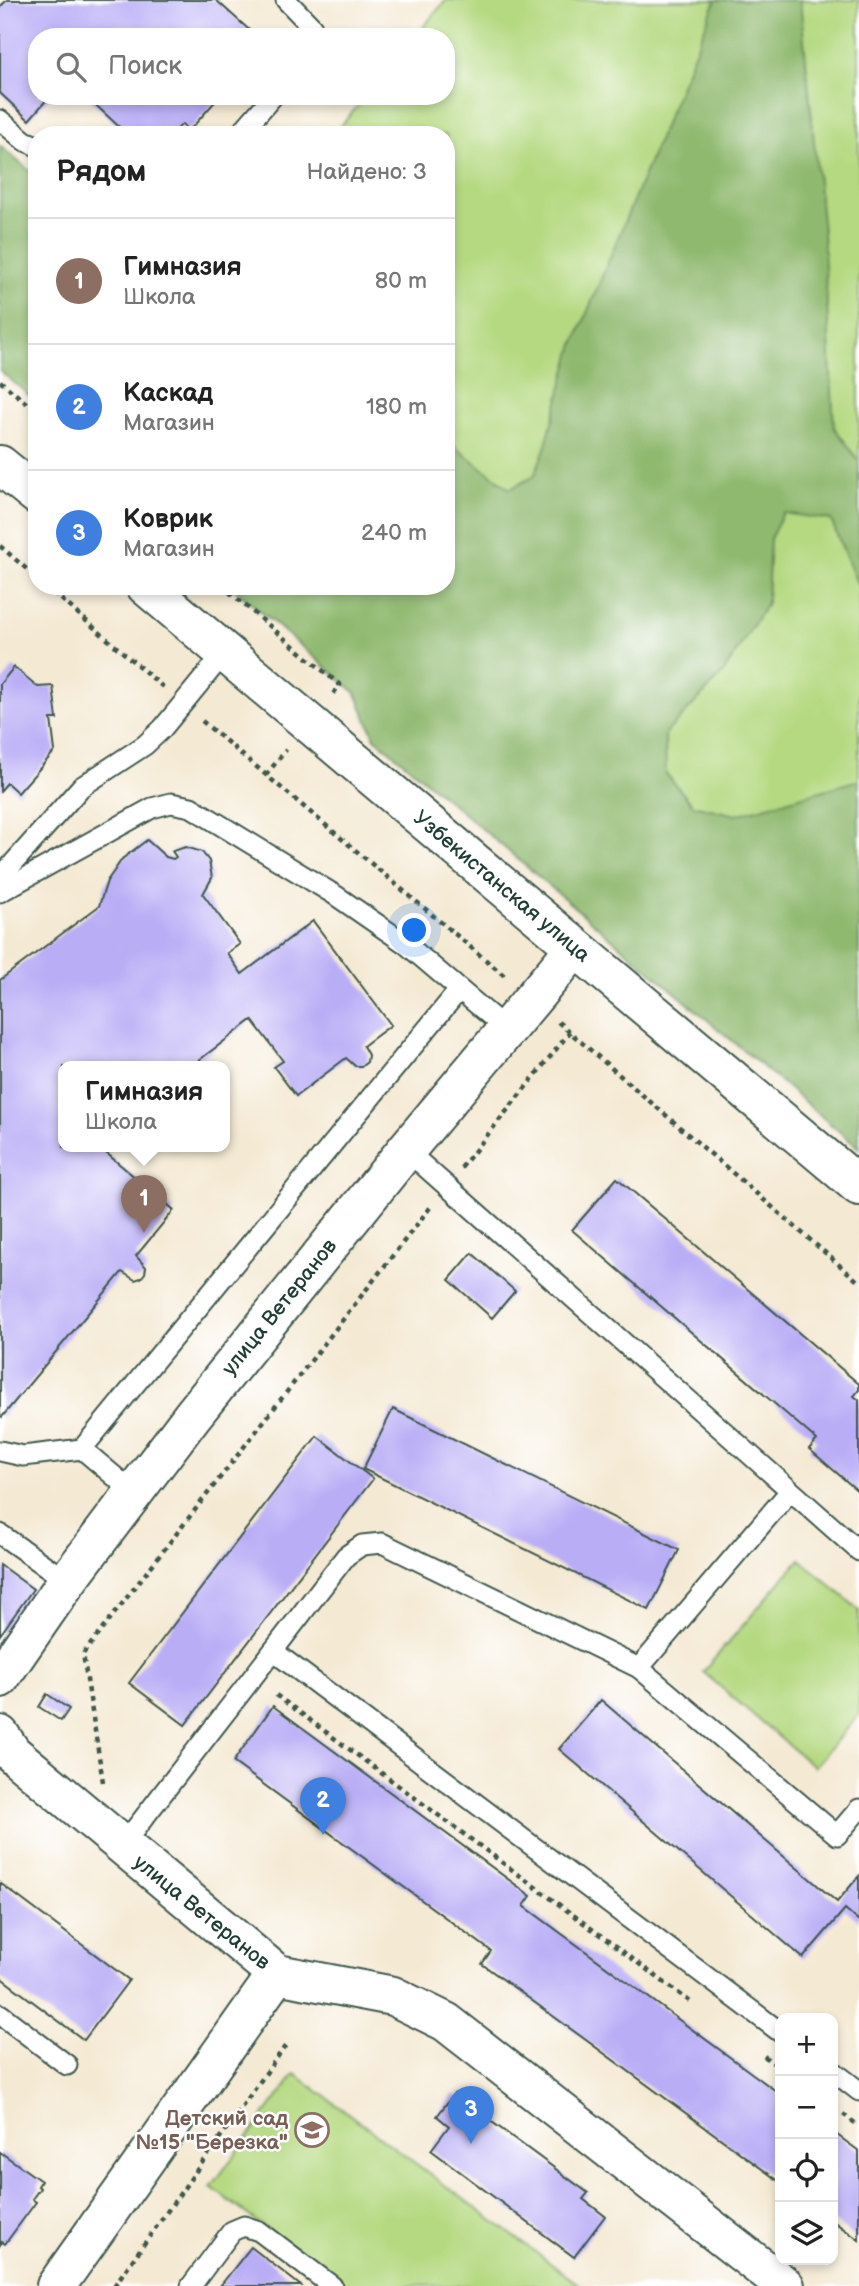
<!DOCTYPE html>
<html lang="ru">
<meta charset="utf-8">
<style>
body{margin:0;font-family:"Balsamiq Sans",sans-serif;background:#f6f6f6;color:#222}
.controls{position:absolute;right:21px;bottom:21px;display:grid;overflow:hidden;border-radius:14px;box-shadow:0 4px 10px #0003}
.controls button{width:63px;height:63px;display:grid;place-items:center;padding:0;border:0;border-bottom:2px solid #e0e0e0;background:#fff;color:#222;font:35px sans-serif}
.you{position:absolute;left:415px;top:931px;width:24px;height:24px;margin:-18px;border:5px solid #fff;border-radius:50%;background:#1a73e8;box-shadow:0 0 0 10px #1a73e833}
.badge{display:grid;place-items:center;width:46px;height:46px;border-radius:50%;background:#b5179e;color:#fff;font-size:23px;font-weight:700}
.pin{position:absolute;translate:-50% -58px;filter:drop-shadow(0 2px 4px #0008)}
.pin::after{content:'';position:absolute;top:37px;width:24px;height:21px;background:inherit;clip-path:polygon(0 0,100% 0,50% 100%)}
.popup{position:absolute;left:58px;top:1061px;width:172px;height:91px;box-sizing:border-box;display:grid;place-content:center;border-radius:14px;background:#fff;filter:drop-shadow(0 2px 5px #0005);font-size:23px;white-space:nowrap;color:#767676}
.popup b{font-size:26px;color:#222}
.popup::after{content:'';position:absolute;left:50%;top:100%;margin-left:-14px;border:14px solid transparent;border-top-color:#fff}
.list{margin:0;padding:0;list-style:none}
h2{display:flex;justify-content:space-between;align-items:center;height:91px;margin:0;padding:0 28px;font-size:30px}
h2 small{font-size:23px;font-weight:400;color:#767676}
.list li{display:grid;grid-template-columns:46px 1fr auto;gap:21px;align-items:center;box-sizing:border-box;height:126px;padding:0 28px;border-top:2px solid #e0e0e0}
.list b{display:block;font-size:26px;white-space:nowrap}
.list p{margin:0;font-size:23px;white-space:nowrap;color:#767676}
.list em{font-size:23px;font-style:normal;color:#767676}
.icon{flex:none;width:38px;height:38px;fill:none;stroke:currentColor;stroke-width:2;stroke-linecap:round;stroke-linejoin:round}
.map{position:relative;flex:none;width:859px;height:2286px;overflow:hidden}
.search{position:absolute;background:#fff;box-shadow:0 4px 10px #0003;left:28px;top:28px;width:427px;height:77px;display:flex;align-items:center;gap:18px;box-sizing:border-box;padding:0 24px;border-radius:28px;color:#767676;font-size:26px}
.panel{position:absolute;background:#fff;box-shadow:0 4px 10px #0003;left:28px;top:126px;width:427px;height:469px;border-radius:28px}
.map>svg:first-child{display:block}
</style>
<div class="map">
<svg width="859" height="2286" viewBox="0 0 859 2286">
<rect width="100%" height="100%" fill="#fff"/>
<filter id="ink" filterUnits="userSpaceOnUse"><feTurbulence type="fractalNoise" baseFrequency=".0143" numOctaves="2"/><feDisplacementMap in="SourceGraphic" scale="14" xChannelSelector="R" yChannelSelector="G"/><feConvolveMatrix kernelMatrix="1 2 1 2 8 2 1 2 1" color-interpolation-filters="sRGB"/></filter>
<filter id="wash" filterUnits="userSpaceOnUse"><feTurbulence type="fractalNoise" baseFrequency=".00686" numOctaves="4" result="noise"/><feDisplacementMap in="SourceGraphic" scale="28" xChannelSelector="R" yChannelSelector="G"/><feGaussianBlur stdDeviation="1.57" result="paint"/><feColorMatrix in="noise" values="0 0 0 0 0 0 0 0 0 0 0 0 0 0 0 0 0 1.4 0 .05"/><feComposite in="paint" operator="in"/></filter>
<g filter="url(#wash)">
<rect width="100%" height="100%" fill="#f4e9d3"/>
<!-- green -->
<g fill="#b5d981" stroke="#6a8b5a" stroke-width="2">
<path d="M446,0H859V1148L375,738L356,693L231,586H446V135H333L366,96H446V37H415Z"/>
<path d="M800,1559L859,1610V1715L814,1767L703,1672Z"/>
<path d="M295,2074L581,2286H342L211,2187Z"/>
</g>
<!-- forest -->
<g fill="#90b96f" stroke="#587b52" stroke-width="2">
<path d="M716,0H800L823,232L834,427L859,461V588L831,520L783,513L770,539L767,603L722,675L665,734L666,774L693,805L736,815L859,780V1148L375,738L356,693L231,586H446V440L510,489L534,476L545,448L573,347Z"/>
<path d="M0,146L37,177V402L0,371Z"/>
</g>
<g id="blocks">
<!-- building -->
<g fill="#b9adf6">
<path d="M7,0H216L257,37H37V96H50L29,120L0,93V7Z"/>
<path d="M86,96H220L189,131L182,124L172,135H128Z"/>
<path d="M14,667L38,687L53,686L57,719H51L55,751L18,793L7,783L0,791V684Z"/>
<path d="M147,840L166,857L173,859L176,857L172,851L186,847L202,852L209,861L212,878L203,894L240,944L227,953L242,974L313,921L391,1025L363,1046L368,1055L367,1062L362,1066H355L346,1058L296,1096L274,1067L283,1061L252,1020L190,1067H64V1147H99L174,1210L136,1256L146,1267L145,1273L141,1278L135,1280L122,1272L2,1417L0,1416V980L99,906L107,881L114,871L122,859Z"/>
<path d="M617,1178L859,1384V1390L854,1396L859,1400V1492L809,1449L817,1440L572,1230Z"/>
<path d="M472,1253L515,1291L492,1318L449,1280Z"/>
<path d="M393,1409L679,1550L649,1610L363,1469Z"/>
<path d="M317,1436L373,1479L185,1725L129,1683Z"/>
<path d="M0,1565L33,1589L0,1635Z"/>
<path d="M47,1694L69,1709L61,1721L39,1707Z"/>
<path d="M601,1700L837,1902L859,1876V1921L845,1909L803,1958L559,1749Z"/>
<path d="M273,1706L531,1896L524,1906L780,2094V2182L482,1964L491,1951L233,1762Z"/>
<path d="M0,1883L129,1980L84,2040L0,1977Z"/>
<path d="M454,2094L588,2193L583,2199L605,2216L574,2257L431,2150L449,2126L437,2116Z"/>
<path d="M833,2132L859,2151V2240L833,2221Z"/>
<path d="M0,2152L41,2181L38,2186L40,2188L32,2199L36,2202L5,2244L2,2242L0,2245Z"/>
<path d="M251,2247L301,2286H220Z"/>
</g>
</g>
</g>
<g filter="url(#ink)">
<use href="#blocks" fill-opacity="0" stroke="#3f574c" stroke-width="2"/>
<g fill="none" stroke-linecap="round" stroke-linejoin="round">
<!-- lane casing -->
<g stroke="#3f574c" stroke-width="23">
<g id="lane">
<path d="M286,0L312,27L314,37"/>
<path d="M0,120L25,141L37,146"/>
<path d="M239,135L273,96"/>
<path d="M0,878L81,787L145,745L162,729L225,652"/>
<path d="M0,892L152,808L171,803L191,807L335,895L406,944L506,1029"/>
<path d="M406,1150L859,1551"/>
<path d="M82,1449L459,990"/>
<path d="M0,1451L23,1456L82,1449L133,1492"/>
<path d="M0,1534L67,1581"/>
<path d="M273,1651L346,1556L362,1545L382,1543L639,1668L837,1835L859,1809"/>
<path d="M639,1668L790,1491"/>
<path d="M122,1846L273,1651L780,2032"/>
<path d="M0,2014L67,2065"/>
<path d="M833,2071L859,2091"/>
<path d="M191,2286L232,2231L244,2226L259,2231L332,2286"/>
</g>
</g>
<!-- street casing -->
<g stroke="#3f574c" stroke-width="42">
<g id="street">
<path d="M0,1678L67,1581L192,1416L406,1150L575,948"/>
<path d="M0,1735L12,1753L277,1974L393,1996L446,2022L785,2286"/>
<path d="M56,2286L277,1974"/>
</g>
</g>
<!-- primary casing -->
<g stroke="#3f574c" stroke-width="42">
<g id="primary">
<path d="M0,465L37,495"/>
<path d="M146,586L859,1186"/>
</g>
</g>
<!-- path -->
<g stroke="#3f574c" stroke-width="4.5" stroke-dasharray="5 5" stroke-linecap="butt">
<path d="M0,381L37,412"/>
<path d="M0,546L37,578"/>
<path d="M46,586L164,688"/>
<path d="M222,586L340,685L332,695"/>
<path d="M202,721L506,977"/>
<path d="M266,775L286,750"/>
<path d="M558,1022L859,1282"/>
<path d="M461,1168L570,1032"/>
<path d="M276,1695L692,2003"/>
<path d="M103,1782L83,1654L432,1205"/>
<path d="M764,2056L780,2068"/>
<path d="M843,2114L859,2126"/>
<path d="M114,2286L286,2045"/>
</g>
<!-- lane -->
<use href="#lane" stroke="#fff" stroke-width="19"/>
<!-- street -->
<use href="#street" stroke="#fff" stroke-width="38"/>
<!-- primary -->
<use href="#primary" stroke="#fff" stroke-width="38"/>
</g>
</g>
<!-- icons -->
<defs>
<g id="school-ring" transform="scale(1.75)"><circle r="9.5" fill="#fff" stroke="#8d6e63" stroke-width="1.5"/><path d="M0-5L7-2L0 1L-7-2ZM-4 1L0 2.5L4 1V4Q0 6-4 4Z" fill="#8d6e63"/></g>
</defs>
<g fill-rule="evenodd">
<use href="#school-ring" x="312" y="2130"/>
</g>
<g text-anchor="middle" stroke-width="5" stroke-linejoin="round" paint-order="stroke">
<!-- street labels -->
<g font-size="21" fill="#1f3d34" stroke="#fff">
<text transform="translate(502 886) rotate(40)" y="7">Узбекистанская улица</text>
<text transform="translate(279 1307) rotate(-51)" y="7">улица Ветеранов</text>
<text transform="translate(202 1912) rotate(39)" y="7">улица Ветеранов</text>
</g>
<!-- education labels -->
<g font-size="21" font-weight="bold" fill="#785e54" stroke="#fff" text-anchor="end">
<text x="288" y="2125">Детский сад<tspan x="288" dy="24">№15 "Березка"</tspan></text>
</g>
</g>
</svg>
<div class="controls">
<button>+</button>
<button>−</button>
<button><svg class="icon" aria-label="locate" viewBox="0 0 24 24"><circle cx="12" cy="12" r="6"/><path d="M12 2v4M12 18v4M2 12h4M18 12h4"/></svg></button>
<button><svg class="icon" aria-label="layers" viewBox="0 0 24 24"><path d="M12 4l9 5-9 5-9-5zM3 14l9 5 9-5"/></svg></button>
</div>
<div class="you"></div>
<div class="pin badge" style="left:144px;top:1233px;background:#8d6e63">1</div>
<div class="popup"><b>Гимназия</b>Школа</div>
<div class="pin badge" style="left:323px;top:1835px;background:#3f7fe0">2</div>
<div class="pin badge" style="left:471px;top:2144px;background:#3f7fe0">3</div>
<div class="search"><svg class="icon" aria-label="search" viewBox="0 0 24 24"><circle cx="10" cy="10" r="6"/><path d="M15 15l6 6"/></svg>Поиск</div>
<section class="panel">
<h2>Рядом<small>Найдено: 3</small></h2>
<ul class="list">
<li><span class="badge" style="background:#8d6e63">1</span><div><b>Гимназия</b><p>Школа</p></div><em>80 m</em></li>
<li><span class="badge" style="background:#3f7fe0">2</span><div><b>Каскад</b><p>Магазин</p></div><em>180 m</em></li>
<li><span class="badge" style="background:#3f7fe0">3</span><div><b>Коврик</b><p>Магазин</p></div><em>240 m</em></li>
</ul>
</section>
</div>
